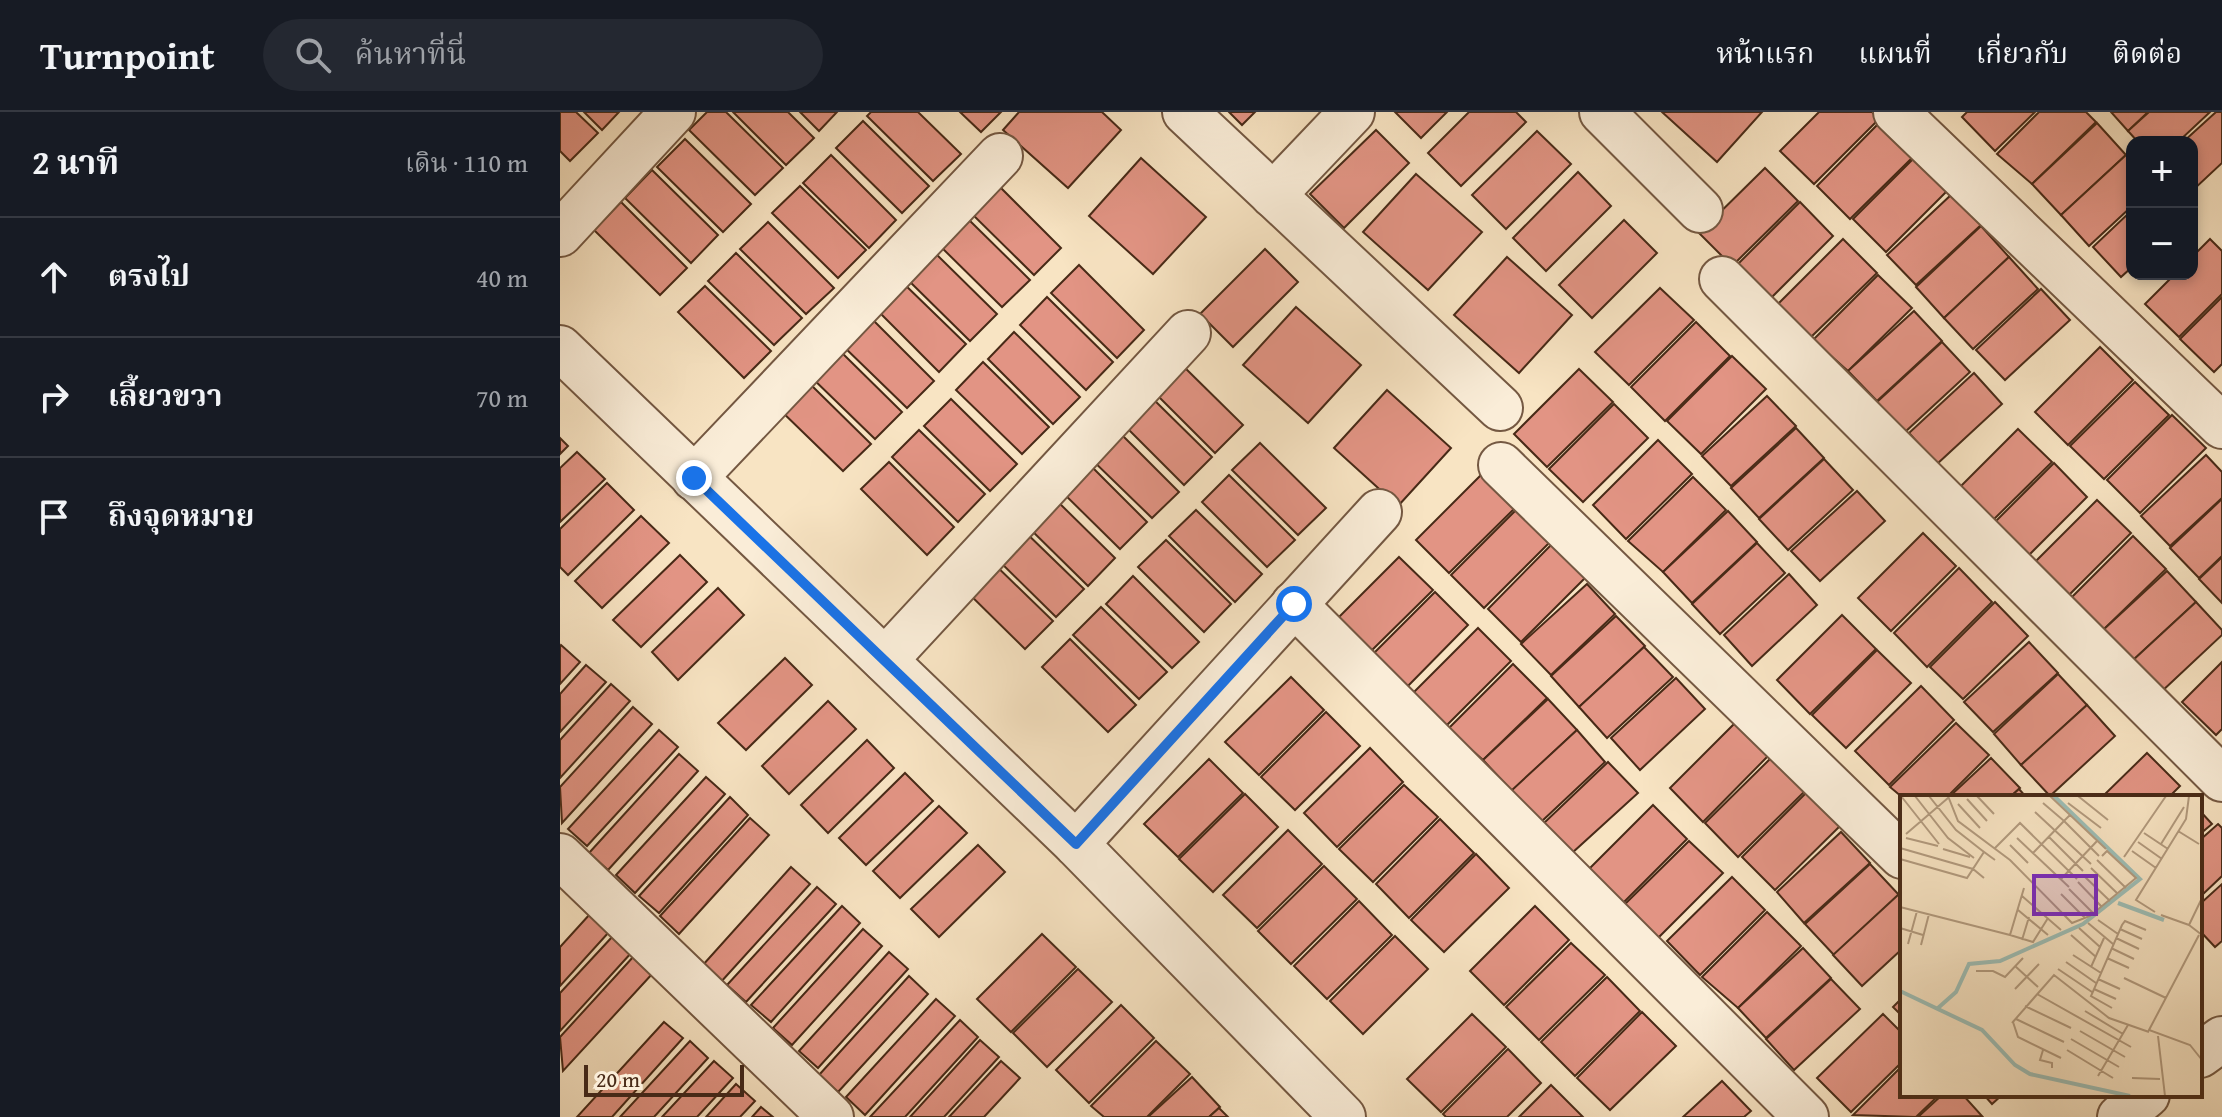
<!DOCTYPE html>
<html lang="th">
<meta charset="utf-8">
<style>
body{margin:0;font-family:"Gentium Book Plus","Noto Serif Thai",serif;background:#242831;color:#f1f3f6}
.controls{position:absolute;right:24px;top:24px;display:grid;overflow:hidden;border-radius:16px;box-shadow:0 4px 12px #0003}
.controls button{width:72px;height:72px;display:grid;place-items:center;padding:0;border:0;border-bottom:2px solid #363941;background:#171b24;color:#f1f3f6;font:40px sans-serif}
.scale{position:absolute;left:24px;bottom:20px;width:160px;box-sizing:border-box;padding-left:8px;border:4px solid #482a17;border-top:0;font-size:22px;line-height:28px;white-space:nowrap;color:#482a17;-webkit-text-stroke:6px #faedd8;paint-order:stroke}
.stop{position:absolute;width:24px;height:24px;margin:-18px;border:6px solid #1a73e8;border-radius:50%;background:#fff}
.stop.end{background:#1a73e8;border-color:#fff;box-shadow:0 2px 8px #0008}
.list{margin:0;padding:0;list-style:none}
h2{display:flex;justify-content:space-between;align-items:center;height:104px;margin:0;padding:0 32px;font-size:34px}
h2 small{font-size:26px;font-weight:400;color:#9ea1a6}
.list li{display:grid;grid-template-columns:52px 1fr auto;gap:24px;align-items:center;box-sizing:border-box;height:120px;padding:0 32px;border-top:2px solid #363941}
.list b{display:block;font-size:30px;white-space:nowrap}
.list em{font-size:26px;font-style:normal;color:#9ea1a6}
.icon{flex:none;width:44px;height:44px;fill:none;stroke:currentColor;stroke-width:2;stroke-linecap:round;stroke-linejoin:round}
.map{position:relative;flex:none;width:1662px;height:1005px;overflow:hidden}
header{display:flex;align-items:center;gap:48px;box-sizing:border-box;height:112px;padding:0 40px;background:#171b24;border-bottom:2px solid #363941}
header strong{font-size:38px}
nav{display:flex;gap:44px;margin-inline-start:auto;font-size:28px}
.search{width:560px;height:72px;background:#242831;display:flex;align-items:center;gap:20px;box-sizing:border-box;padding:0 28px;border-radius:44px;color:#9ea1a6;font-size:30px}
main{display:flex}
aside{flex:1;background:#171b24}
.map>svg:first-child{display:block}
</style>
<header>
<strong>Turnpoint</strong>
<div class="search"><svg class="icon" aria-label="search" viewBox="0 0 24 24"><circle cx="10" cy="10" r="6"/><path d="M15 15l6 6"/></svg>ค้นหาที่นี่</div>
<nav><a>หน้าแรก</a><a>แผนที่</a><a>เกี่ยวกับ</a><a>ติดต่อ</a></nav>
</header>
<main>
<aside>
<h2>2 นาที<small>เดิน · 110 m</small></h2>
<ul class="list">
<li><svg class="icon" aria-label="ahead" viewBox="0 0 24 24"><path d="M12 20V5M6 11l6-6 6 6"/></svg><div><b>ตรงไป</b></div><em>40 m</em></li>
<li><svg class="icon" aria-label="right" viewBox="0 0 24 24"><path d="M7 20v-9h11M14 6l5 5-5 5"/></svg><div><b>เลี้ยวขวา</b></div><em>70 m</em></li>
<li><svg class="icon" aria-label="arrive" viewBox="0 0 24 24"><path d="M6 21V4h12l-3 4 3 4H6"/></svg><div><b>ถึงจุดหมาย</b></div></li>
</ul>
</aside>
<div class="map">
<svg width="1662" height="1005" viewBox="0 0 1662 1005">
<rect width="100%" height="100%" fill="#f8e4c3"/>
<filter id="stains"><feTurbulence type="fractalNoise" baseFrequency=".0025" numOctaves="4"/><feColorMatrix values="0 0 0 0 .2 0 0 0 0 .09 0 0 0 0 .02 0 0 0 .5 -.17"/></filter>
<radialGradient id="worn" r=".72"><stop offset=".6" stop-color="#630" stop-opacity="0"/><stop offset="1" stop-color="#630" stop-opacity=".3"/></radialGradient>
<!-- building -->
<g fill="#e29484" stroke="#482a17" stroke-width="2">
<path d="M0,0H16L38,21L10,49L0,39Z"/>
<path d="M24,0H59L42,18Z"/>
<path d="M147,0H166L223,56L195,83L129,18Z"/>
<path d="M173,0H228L254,26L226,53Z"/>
<path d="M240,0H277L259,19Z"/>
<path d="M311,0H358L401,42L373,69L307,4Z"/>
<path d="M400,0H441L421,20Z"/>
<path d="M459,0H542L561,18L508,76L443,18Z"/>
<path d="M669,0H695L682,13Z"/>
<path d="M835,0H887L861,26Z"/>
<path d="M909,0H956L966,10L901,74L868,41Z"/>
<path d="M1102,0H1202L1157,50Z"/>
<path d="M1259,0H1312L1319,7L1254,72L1220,39Z"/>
<path d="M1407,0H1475L1435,39L1402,5Z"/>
<path d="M1479,0H1526L1536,10L1472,72L1437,42Z"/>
<path d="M1551,0H1588L1568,19Z"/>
<path d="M1589,0H1650L1618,30H1578L1568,19Z"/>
<path d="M1656,0H1662V51L1632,79V30H1623Z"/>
<path d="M303,9L369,74L342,101L276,36Z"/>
<path d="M1321,9L1355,43L1290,107L1257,74Z"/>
<path d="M1537,11L1566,43L1501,103L1472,72Z"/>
<path d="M816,18L849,51L784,116L750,82Z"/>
<path d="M977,19L1011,52L946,117L912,83Z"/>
<path d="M125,27L191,92L163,120L97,55Z"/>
<path d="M271,43L336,108L309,136L243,71Z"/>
<path d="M1357,43L1391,75L1326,140L1293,107Z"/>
<path d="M1566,43L1572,49V94L1529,134L1501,103Z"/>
<path d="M581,46L646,105L593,162L529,104Z"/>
<path d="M1205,56L1238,89L1172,154L1139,121Z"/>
<path d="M92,58L158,123L131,151L65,86Z"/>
<path d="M1018,60L1051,94L986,159L953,126Z"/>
<path d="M856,62L922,120L868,178L803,120Z"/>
<path d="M435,70L501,136L474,163L408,98Z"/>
<path d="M240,74L306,138L278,166L212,101Z"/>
<path d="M1392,82L1421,113L1356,173L1327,143Z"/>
<path d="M61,90L127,156L100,183L34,118Z"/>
<path d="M1240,90L1273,124L1208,189L1175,155Z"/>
<path d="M1572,98V155L1561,165L1533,135Z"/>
<path d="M404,103L470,168L442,195L376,130Z"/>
<path d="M1064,108L1097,141L1032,206L999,173Z"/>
<path d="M208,110L274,176L246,202L180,137Z"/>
<path d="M1421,114L1449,145L1384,206L1356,175Z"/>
<path d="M1283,127L1317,161L1251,225L1218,192Z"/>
<path d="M1650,127L1662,139V182L1619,225L1585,192L1615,162H1632V145Z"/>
<path d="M371,137L437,202L410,229L344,164Z"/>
<path d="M705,137L738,170L673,235L640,202Z"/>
<path d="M176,141L242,206L214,233L148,169Z"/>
<path d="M947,145L1012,203L959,261L894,203Z"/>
<path d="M1449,145L1478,177L1413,237L1384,206Z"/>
<path d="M519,153L584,218L557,246L491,181Z"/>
<path d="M1318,163L1352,196L1288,259L1253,228Z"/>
<path d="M340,168L406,232L379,260L313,194Z"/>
<path d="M145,174L211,239L184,266L118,200Z"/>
<path d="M1100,176L1134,208L1069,273L1035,240Z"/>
<path d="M1481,177L1510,208L1445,268L1416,238Z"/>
<path d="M487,185L553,250L526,278L460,213Z"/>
<path d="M1662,185V252L1654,260L1620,227Z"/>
<path d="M736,195L801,253L748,311L683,253Z"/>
<path d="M1354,199L1382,229L1317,289L1288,259Z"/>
<path d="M309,204L374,269L347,296L281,232Z"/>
<path d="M1136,210L1170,244L1105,309L1071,275Z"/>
<path d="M454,220L520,285L493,312L428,247Z"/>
<path d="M1382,230L1410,260L1345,320L1317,290Z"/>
<path d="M276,235L342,300L315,327L249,263Z"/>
<path d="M1540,235L1573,268L1508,333L1475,300Z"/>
<path d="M1172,244L1206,277L1141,342L1107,309Z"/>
<path d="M617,248L683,313L655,341L589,275Z"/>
<path d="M423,250L489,315L462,342L396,278Z"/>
<path d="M1019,257L1053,290L987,355L954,322Z"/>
<path d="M1414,261L1442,292L1377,352L1349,321Z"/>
<path d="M245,267L311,332L283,359L217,295Z"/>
<path d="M1575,270L1609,303L1544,367L1510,334Z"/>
<path d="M827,278L891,336L838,394L774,336Z"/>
<path d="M586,280L652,345L624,373L559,308Z"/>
<path d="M1207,284L1236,314L1171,374L1142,344Z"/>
<path d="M391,287L457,352L430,379L364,314Z"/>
<path d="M1054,292L1088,326L1023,390L989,357Z"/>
<path d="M1612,303L1646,336L1580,401L1547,368Z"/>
<path d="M553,314L619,380L592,406L526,342Z"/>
<path d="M1236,316L1264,346L1199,406L1171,376Z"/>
<path d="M1458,317L1492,350L1427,414L1393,382Z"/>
<path d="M359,318L425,382L398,410L332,345Z"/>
<path d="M0,326L8,334L0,342Z"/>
<path d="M1098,328L1132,362L1066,427L1033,393Z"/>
<path d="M700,331L766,396L738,423L672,358Z"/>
<path d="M17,340L45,367L0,410V356Z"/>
<path d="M1646,343L1662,360V386L1610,434L1581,404Z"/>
<path d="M522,345L587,410L560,437L494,372Z"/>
<path d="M1264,347L1293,378L1228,438L1199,407Z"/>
<path d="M329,350L394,415L367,443L301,377Z"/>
<path d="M1494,351L1527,385L1462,450L1429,416Z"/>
<path d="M669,363L735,428L707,455L642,390Z"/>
<path d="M921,363L954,397L889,461L856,428Z"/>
<path d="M1133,365L1166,398L1103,460L1068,429Z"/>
<path d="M47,371L74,398L8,463L0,455V417Z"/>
<path d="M1297,379L1325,409L1260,469L1231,439Z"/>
<path d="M490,382L555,446L528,474L462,409Z"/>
<path d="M1662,387V444L1639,466L1610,436Z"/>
<path d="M1537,388L1571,421L1506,486L1472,453Z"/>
<path d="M636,398L702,462L675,490L609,424Z"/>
<path d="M956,398L989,431L924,496L891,463Z"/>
<path d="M1168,399L1197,430L1132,491L1103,460Z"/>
<path d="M81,404L109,431L42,496L15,469Z"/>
<path d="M458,413L524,477L496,505L430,440Z"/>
<path d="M1363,421L1396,454L1331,519L1298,486Z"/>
<path d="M1573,424L1606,457L1542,519L1508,489Z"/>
<path d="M606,428L671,492L644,520L578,455Z"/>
<path d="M993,431L1026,465L961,530L928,497Z"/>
<path d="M1197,431L1225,461L1160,522L1132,492Z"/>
<path d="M120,443L147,470L81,535L53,508Z"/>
<path d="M427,445L493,509L465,537L399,472Z"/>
<path d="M839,445L873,478L807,543L774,510Z"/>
<path d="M1662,445V491L1639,467Z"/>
<path d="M1399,456L1432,490L1367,555L1334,521Z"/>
<path d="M1607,459L1636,490L1571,550L1542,519Z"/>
<path d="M1229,462L1257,493L1192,554L1164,523Z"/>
<path d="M573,464L639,530L612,556L546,492Z"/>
<path d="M1027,472L1055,502L991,563L961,532Z"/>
<path d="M158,476L184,503L118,568L92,540Z"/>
<path d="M875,480L908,513L843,579L810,545Z"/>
<path d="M1435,490L1468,524L1403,587L1370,555Z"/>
<path d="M1636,490L1662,518V523L1600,581L1571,550Z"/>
<path d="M541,495L607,560L579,587L513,523Z"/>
<path d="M1282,503L1316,537L1250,602L1217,568Z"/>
<path d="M1056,504L1085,534L1019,595L991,564Z"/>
<path d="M918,516L951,549L886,614L853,581Z"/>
<path d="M510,527L576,593L548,620L482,555Z"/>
<path d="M1469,530L1498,561L1433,620L1404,590Z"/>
<path d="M1,533L20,550L0,572V535Z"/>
<path d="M1084,535L1113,565L1047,626L1019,595Z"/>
<path d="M1317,538L1351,571L1286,636L1252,603Z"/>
<path d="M225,546L252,573L186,638L158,611Z"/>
<path d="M1662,550V617L1656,623L1622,590Z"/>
<path d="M953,552L987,586L923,648L888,617Z"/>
<path d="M26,553L46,570L0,620V582Z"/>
<path d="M1498,562L1527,593L1461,653L1434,622Z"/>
<path d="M731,565L764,598L699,663L665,630Z"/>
<path d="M1116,566L1145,597L1080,658L1051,626Z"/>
<path d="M51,572L70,589L0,666V628Z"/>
<path d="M1361,574L1394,608L1329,673L1295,639Z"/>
<path d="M988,587L1017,618L952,679L923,648Z"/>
<path d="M268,589L296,617L229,682L202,654Z"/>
<path d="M1527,593L1555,624L1490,684L1461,653Z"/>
<path d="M73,595L92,612L2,711L0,675Z"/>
<path d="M766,600L800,634L735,698L701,665Z"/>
<path d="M1175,611L1208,644L1143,710L1110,676Z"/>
<path d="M1396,611L1429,643L1387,685H1342L1330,675Z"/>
<path d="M99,618L118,635L27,734L8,717Z"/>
<path d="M1017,618L1045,650L981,710L951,679Z"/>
<path d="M307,628L334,656L268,721L241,693Z"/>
<path d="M810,636L843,670L777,735L744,701Z"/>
<path d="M1587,641L1620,674L1609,685H1542Z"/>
<path d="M119,642L138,659L48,758L29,741Z"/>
<path d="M1211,646L1244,680L1178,745L1145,711Z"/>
<path d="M1431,646L1460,676L1450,685H1389Z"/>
<path d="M649,647L683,681L618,745L584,712Z"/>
<path d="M1048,650L1078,681L1012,741L984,711Z"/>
<path d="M345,661L373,689L306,753L279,726Z"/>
<path d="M146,665L165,682L75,781L56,763Z"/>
<path d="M844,673L878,705L813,770L779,737Z"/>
<path d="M1459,677L1466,685H1450Z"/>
<path d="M1247,680L1281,713L1215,778L1182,745Z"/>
<path d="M685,682L718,715L653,780L619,747Z"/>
<path d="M170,685L188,703L99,801L79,784Z"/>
<path d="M1093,693L1127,727L1062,792L1028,758Z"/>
<path d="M379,694L407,721L340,786L313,759Z"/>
<path d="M1640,699L1652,712L1640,722Z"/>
<path d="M190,706L209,723L119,822L100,804Z"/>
<path d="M880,707L914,741L849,806L816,772Z"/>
<path d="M1658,712L1662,716V764L1640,785V728Z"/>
<path d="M728,718L762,752L697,816L663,783Z"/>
<path d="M1281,720L1310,751L1244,811L1217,780Z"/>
<path d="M1129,729L1163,761L1098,826L1064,793Z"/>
<path d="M418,733L445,760L379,825L351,797Z"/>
<path d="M916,742L949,776L884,840L851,808Z"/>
<path d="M1310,752L1339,783L1274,843L1245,812Z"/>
<path d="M764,754L797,787L731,852L698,819Z"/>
<path d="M231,755L250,772L160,871L142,854Z"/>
<path d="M1172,765L1205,798L1140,863L1107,829Z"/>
<path d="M1662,772V829L1655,835L1640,819V792Z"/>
<path d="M257,775L276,792L186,890L167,873Z"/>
<path d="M1338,783L1342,787V837L1302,874L1273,843Z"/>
<path d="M799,789L832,823L767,887L734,854Z"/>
<path d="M282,794L300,811L211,910L191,893Z"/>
<path d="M975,794L1009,828L944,893L910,859Z"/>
<path d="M1207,800L1241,834L1178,896L1142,865Z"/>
<path d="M30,802L49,820L0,874V835Z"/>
<path d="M303,817L322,834L232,933L213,916Z"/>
<path d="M482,822L516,855L451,920L417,887Z"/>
<path d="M53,824L72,840L0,919V881Z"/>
<path d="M835,824L868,857L803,922L770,889Z"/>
<path d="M1011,831L1045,863L979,928L946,895Z"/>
<path d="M1243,836L1271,866L1206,926L1178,896Z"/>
<path d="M329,840L348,857L258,956L239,939Z"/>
<path d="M74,844L93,861L3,959L0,925Z"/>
<path d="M518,857L552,890L487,955L453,921Z"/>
<path d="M349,864L368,882L278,980L259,963Z"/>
<path d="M1047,865L1080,899L1015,964L981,930Z"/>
<path d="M1271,867L1300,897L1234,958L1206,927Z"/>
<path d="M1342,886V904L1333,895Z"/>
<path d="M376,887L395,904L305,1003L286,985Z"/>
<path d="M561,893L594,926L529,991L496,958Z"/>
<path d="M1082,900L1116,934L1050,998L1017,966Z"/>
<path d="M912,902L946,935L881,1000L847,967Z"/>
<path d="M1323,902L1342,921V950L1291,1000L1257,966Z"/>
<path d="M400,908L418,925L345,1005H310Z"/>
<path d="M104,910L123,926L52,1005H17Z"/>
<path d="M420,928L439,945L384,1005H350Z"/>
<path d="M130,929L148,946L94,1005H60Z"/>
<path d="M596,929L630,962L587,1005H544L531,994Z"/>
<path d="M948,937L981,971L947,1005H886L883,1002Z"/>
<path d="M154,949L173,966L137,1005H102Z"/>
<path d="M441,949L460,966L424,1005H389Z"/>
<path d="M1342,954V983H1379L1356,1005L1293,1003Z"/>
<path d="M632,965L660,995L649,1005H588Z"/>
<path d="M1162,969L1191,999L1184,1005H1123Z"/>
<path d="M176,972L195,989L180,1005H146Z"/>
<path d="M991,973L1023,1005H959Z"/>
<path d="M1382,983H1403L1422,1004L1358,1005Z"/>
<path d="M1424,983H1442L1432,992Z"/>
<path d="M201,995L213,1005H192Z"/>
<path d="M659,996L668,1005H649Z"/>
</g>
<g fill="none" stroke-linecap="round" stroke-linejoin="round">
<!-- minor casing -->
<g stroke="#745842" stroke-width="48">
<g id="minor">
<path d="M625,0L940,296"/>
<path d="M1042,0L1140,98"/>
<path d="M1336,0L1662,314"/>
<path d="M713,83L792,0"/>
<path d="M0,122L113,0"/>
<path d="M1162,167L1662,667"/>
<path d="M0,236L516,732L783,1005"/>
<path d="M941,353L1342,744"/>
<path d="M134,366L440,44"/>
<path d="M734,492L1246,1005"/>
<path d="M325,548L628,221"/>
<path d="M516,732L819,400"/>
<path d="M0,744L271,1005"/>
<path d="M1640,943L1662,927"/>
<path d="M1560,1005L1587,983"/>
</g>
</g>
<!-- minor -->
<use href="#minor" stroke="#faedd8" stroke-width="44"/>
</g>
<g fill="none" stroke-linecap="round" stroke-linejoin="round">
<!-- route -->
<path stroke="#1a73e8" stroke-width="10" d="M134,366L516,732L734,492"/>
</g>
<!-- overview -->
<g transform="translate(1340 683)">
<rect width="302" height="302" fill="#f8e4c3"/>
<path fill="none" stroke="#9dbeb6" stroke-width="4" d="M218,108L264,125M0,196L82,235L115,270L130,279L230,301M38,213L56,197L69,169L100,166L183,129L240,84L154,1"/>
<path fill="none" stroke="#b29a7e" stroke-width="2" d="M1,1L39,49M15,1L48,43L74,63M29,1L56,35L84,57M48,1L58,26L110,65L172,128L190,121L236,83L207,56L202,61M77,1L94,19M150,1L206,54M178,1L208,25M67,4L87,26M143,8L164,26L170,20M168,8L201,33M58,9L80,33M135,17L191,69M278,36L299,49M244,38L268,54M6,39L48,3M149,42L183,76M6,43L38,51M117,43L169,92M238,47L262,64M261,49L284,12M110,50L128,68M0,53L73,74L84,83M43,54L70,62M94,54L120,28L177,84M232,56L256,73M133,58L164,26L199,61M224,62L266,1M0,64L67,83L84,57L95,65M197,65L226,93M191,73L218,99M183,80L210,106M161,84L198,45M178,87L201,111M169,94L193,118M161,99L185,123M122,101L161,135M302,103L289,130L302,140M0,112L110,140L124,93M118,115L148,140M255,117L236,105L286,24L289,1M261,120L289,130M198,125L218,139M188,128L213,149M0,133L23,140M179,133L200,152M220,134L242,144M110,140L133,147L148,123M171,140L196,162M299,140L249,235L290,250L302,265M216,143L239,154M122,145L129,122M8,149L17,116M21,150L29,119M211,153L234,164M173,160L201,178M207,163L229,173M166,167L196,188M115,171L138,192M191,172L204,143M158,174L192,197M76,176H93L105,182L123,163M224,183L266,203M198,184L220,194M115,194L139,169M194,194L216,204M137,199L231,252M125,211L171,233M212,213L191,201L222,130L225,126L246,135M185,216L223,239M116,224L164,247M113,227L118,242L161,263M112,228L154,180L209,223L249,237M180,236L225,262M258,241L265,301M171,244L219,272M143,255L140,265L152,268V273M167,255L213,283M198,281L228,230M232,283L260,284"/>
<path fill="#7b2cbf" fill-opacity="0.15" stroke="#7b2cbf" stroke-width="4" d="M134,81H196V119H134Z"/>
<rect width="302" height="302" fill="none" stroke="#482a17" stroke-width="4"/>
</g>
<rect width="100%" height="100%" filter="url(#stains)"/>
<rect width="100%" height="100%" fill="url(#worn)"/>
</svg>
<div class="controls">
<button>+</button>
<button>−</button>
</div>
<div class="scale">20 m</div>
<div class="stop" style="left:734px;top:492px"></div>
<div class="stop end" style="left:134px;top:366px"></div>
</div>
</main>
